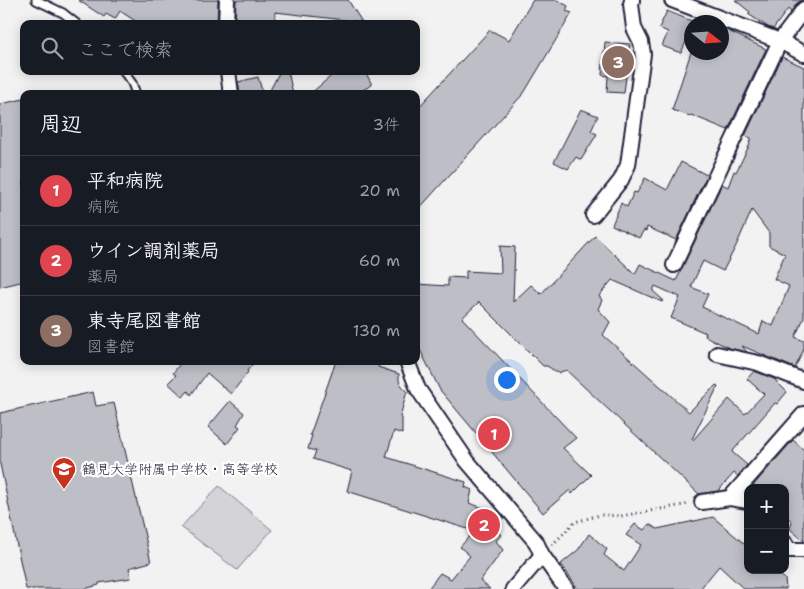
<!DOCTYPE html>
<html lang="ja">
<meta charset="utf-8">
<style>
body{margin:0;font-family:"Shantell Sans","Klee One",sans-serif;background:#20242c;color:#f1f3f6}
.controls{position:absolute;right:15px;bottom:15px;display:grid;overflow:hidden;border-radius:10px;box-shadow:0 2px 12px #0003}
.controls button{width:45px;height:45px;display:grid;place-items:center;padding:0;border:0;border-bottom:1px solid #363941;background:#171b24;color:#f1f3f6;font:25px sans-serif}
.compass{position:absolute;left:684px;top:15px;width:45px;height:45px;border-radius:50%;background:#171b24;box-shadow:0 2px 12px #0003;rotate:107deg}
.you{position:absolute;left:506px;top:379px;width:18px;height:18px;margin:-12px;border:4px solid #fff;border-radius:50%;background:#1a73e8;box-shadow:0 0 0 8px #1a73e833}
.badge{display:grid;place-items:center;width:32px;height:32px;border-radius:50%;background:#c8321e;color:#fff;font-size:16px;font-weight:700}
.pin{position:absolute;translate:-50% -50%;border:2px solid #fff;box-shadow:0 1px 5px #0006}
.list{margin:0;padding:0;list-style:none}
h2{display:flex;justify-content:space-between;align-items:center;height:65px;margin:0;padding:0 20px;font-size:21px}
h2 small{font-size:16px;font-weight:400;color:#9ea1a6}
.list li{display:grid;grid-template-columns:32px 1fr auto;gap:15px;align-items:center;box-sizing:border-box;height:70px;padding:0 20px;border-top:1px solid #363941}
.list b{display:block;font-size:19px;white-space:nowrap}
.list p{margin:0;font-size:16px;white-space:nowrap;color:#9ea1a6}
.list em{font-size:16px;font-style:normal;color:#9ea1a6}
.icon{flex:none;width:28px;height:28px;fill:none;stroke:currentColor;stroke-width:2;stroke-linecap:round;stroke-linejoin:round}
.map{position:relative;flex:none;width:804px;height:589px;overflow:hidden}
.search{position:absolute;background:#171b24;box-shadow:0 2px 12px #0003;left:20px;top:20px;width:400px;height:55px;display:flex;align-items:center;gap:12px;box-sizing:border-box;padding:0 18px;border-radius:10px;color:#9ea1a6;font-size:19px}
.panel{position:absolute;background:#171b24;box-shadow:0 2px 12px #0003;left:20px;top:90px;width:400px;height:275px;border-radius:10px}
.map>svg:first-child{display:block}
</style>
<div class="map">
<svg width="804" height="589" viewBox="0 0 804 589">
<rect width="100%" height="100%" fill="#f2f2f3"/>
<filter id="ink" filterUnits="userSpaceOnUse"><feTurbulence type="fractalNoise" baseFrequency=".02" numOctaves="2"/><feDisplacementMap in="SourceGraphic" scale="10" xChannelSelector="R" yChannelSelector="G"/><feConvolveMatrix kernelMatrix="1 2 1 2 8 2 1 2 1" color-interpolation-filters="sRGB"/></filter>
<g filter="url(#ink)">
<!-- green -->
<path fill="#d3d3d8" stroke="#7a7a8a" d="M219,486L272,530L237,570L181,527Z"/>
<!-- building -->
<g fill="#bebec6" stroke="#22223b" fill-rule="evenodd">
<path d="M78,0H218L217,24H140L120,11L115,19L106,14L104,17Z"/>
<path d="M236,0H348L362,22L275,12V24H235Z"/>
<path d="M533,0H557L568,6L566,11L572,13L524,93L416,212V110L490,30L509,40Z"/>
<path d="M735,0H804L797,3L791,12L788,9L773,29L768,27L748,14L750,12Z"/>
<path d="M667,11L694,22H692V28L681,53L662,46L668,32L659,28Z"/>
<path d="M722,28L766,49L728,130L691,115L690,116L672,110L691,52H722Z"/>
<path d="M605,42L630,44L624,93L607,92L608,76L602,75Z"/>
<path d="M782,57L804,67V318L795,337L804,341V349L795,368L742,346L747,352L729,348L705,336L706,333L671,318L680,297L655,286L653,291L663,300L662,302L612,280L599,296L602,300L598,309L610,322L603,335L689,412L716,385L718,386L692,439L693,440L729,399L745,414L764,394L747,379L754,371L774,379L787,392L777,404L775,403L732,452L747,465L738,476L734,473L718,491L699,494L566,370L558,373L547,366H543L479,302L462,318L576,438L563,448L591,475L572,494L570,490L543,513L440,390L416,342V284L448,286V277L466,278V271L501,273L500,246L515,247L513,302L531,285L541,294L595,236L635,274L640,264L676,281L722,184L728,187L734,171L736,172L750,144L749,143L751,138L745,136ZM752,210L769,233V246L785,254L774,279L789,286L773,326L763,321L759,334L702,307L708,294L691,287L703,261L723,271L736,246Z"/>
<path d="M280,71H288L293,94H268Z"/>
<path d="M337,71H365L372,85L355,94H310Z"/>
<path d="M258,77L263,94H240L238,82Z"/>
<path d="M24,99V281L0,287V104Z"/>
<path d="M581,109L598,116L591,131L597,134L581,160L576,157L568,169L554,162Z"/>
<path d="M681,162L707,175L676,240L647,227L646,231L644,230L639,238L612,225L621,203L627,207L634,192L637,193L645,178L667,190Z"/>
<path d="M182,361H255L247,371L248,372L231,394L207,373L191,395L188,391L183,397L168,383L176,375L173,373Z"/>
<path d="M336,361H379L378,367L399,374V381L402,386L407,391L400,417L402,418V434L394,431L386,457L466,482L465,487L472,490L469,503L495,512L492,525L501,535L496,541L503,550L480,581L490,589H428L440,573L451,579L470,556L460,547L474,531L347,491L352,471L313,459L316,451L308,449L312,435H310Z"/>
<path d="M93,392L96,406L114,403L151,562L129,568L131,578L99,583V585L84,589H26L0,464V413Z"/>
<path d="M230,401L244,413L237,425L240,427L227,444L208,427Z"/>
<path d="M793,440L804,450V541L790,529L792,521L785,516V488H751Z"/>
<path d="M713,517L748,547V570H774L785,579L786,589H744L719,566L700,589H578L561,564L578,550L589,534L607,549L604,555L624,571L641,545L626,535L635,524L644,530L649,524L657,529Z"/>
</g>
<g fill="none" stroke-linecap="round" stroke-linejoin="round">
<!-- lane casing -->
<g stroke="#22223b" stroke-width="11">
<g id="lane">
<path d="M36,0L63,13L77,24"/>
<path d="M123,71L132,83L136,94"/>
</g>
</g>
<!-- street casing -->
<g stroke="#22223b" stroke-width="18">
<g id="street">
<path d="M672,0L780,41L804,54"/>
<path d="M226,24L227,0"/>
<path d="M228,71L231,94"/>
<path d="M593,215L621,180L628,165L643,54L641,42L634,28L631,4L632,0"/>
<path d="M674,265L780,41L804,9"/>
<path d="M717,354L758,363L804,381"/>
<path d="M407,361L418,389L467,461L536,542L542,555L566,589"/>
<path d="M730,498L804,414"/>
<path d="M702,502L730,498L748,501"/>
<path d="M785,543L789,550H804"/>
<path d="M513,589L542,555"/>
</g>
</g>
<!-- path -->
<path stroke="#22223b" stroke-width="3" stroke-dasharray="1 4" stroke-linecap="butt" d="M552,545L575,522L600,515L621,516L689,504"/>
<!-- lane -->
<use href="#lane" stroke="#fff" stroke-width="7"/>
<!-- street -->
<use href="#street" stroke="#fff" stroke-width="14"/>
</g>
</g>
<!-- icons -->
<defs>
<g id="school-pin" transform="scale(1.25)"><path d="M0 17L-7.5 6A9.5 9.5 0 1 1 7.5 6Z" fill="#c8321e" stroke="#fff"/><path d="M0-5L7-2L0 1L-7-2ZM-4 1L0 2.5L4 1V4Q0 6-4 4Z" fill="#fff"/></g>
</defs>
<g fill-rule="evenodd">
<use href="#school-pin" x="64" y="469"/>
</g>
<g text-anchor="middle" stroke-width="4.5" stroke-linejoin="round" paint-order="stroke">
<!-- poi labels -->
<g font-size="14" fill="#22223b" stroke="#fff" text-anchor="start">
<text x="82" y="474">鶴見大学附属中学校・高等学校</text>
</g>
</g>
</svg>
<div class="controls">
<button>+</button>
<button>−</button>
</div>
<svg class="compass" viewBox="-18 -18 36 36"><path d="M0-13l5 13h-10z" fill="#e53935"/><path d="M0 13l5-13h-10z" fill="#9ea1a6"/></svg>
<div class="you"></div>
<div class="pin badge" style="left:494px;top:434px;background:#e0444e">1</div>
<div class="pin badge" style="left:484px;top:525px;background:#e0444e">2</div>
<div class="pin badge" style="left:618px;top:62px;background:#8d6e63">3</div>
<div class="search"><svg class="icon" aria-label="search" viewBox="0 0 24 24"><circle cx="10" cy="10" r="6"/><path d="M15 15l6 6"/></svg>ここで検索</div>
<section class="panel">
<h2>周辺<small>3件</small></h2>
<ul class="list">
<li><span class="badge" style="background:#e0444e">1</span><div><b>平和病院</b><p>病院</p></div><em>20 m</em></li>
<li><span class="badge" style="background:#e0444e">2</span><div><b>ウイン調剤薬局</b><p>薬局</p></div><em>60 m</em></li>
<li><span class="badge" style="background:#8d6e63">3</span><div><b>東寺尾図書館</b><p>図書館</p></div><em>130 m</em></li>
</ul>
</section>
</div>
